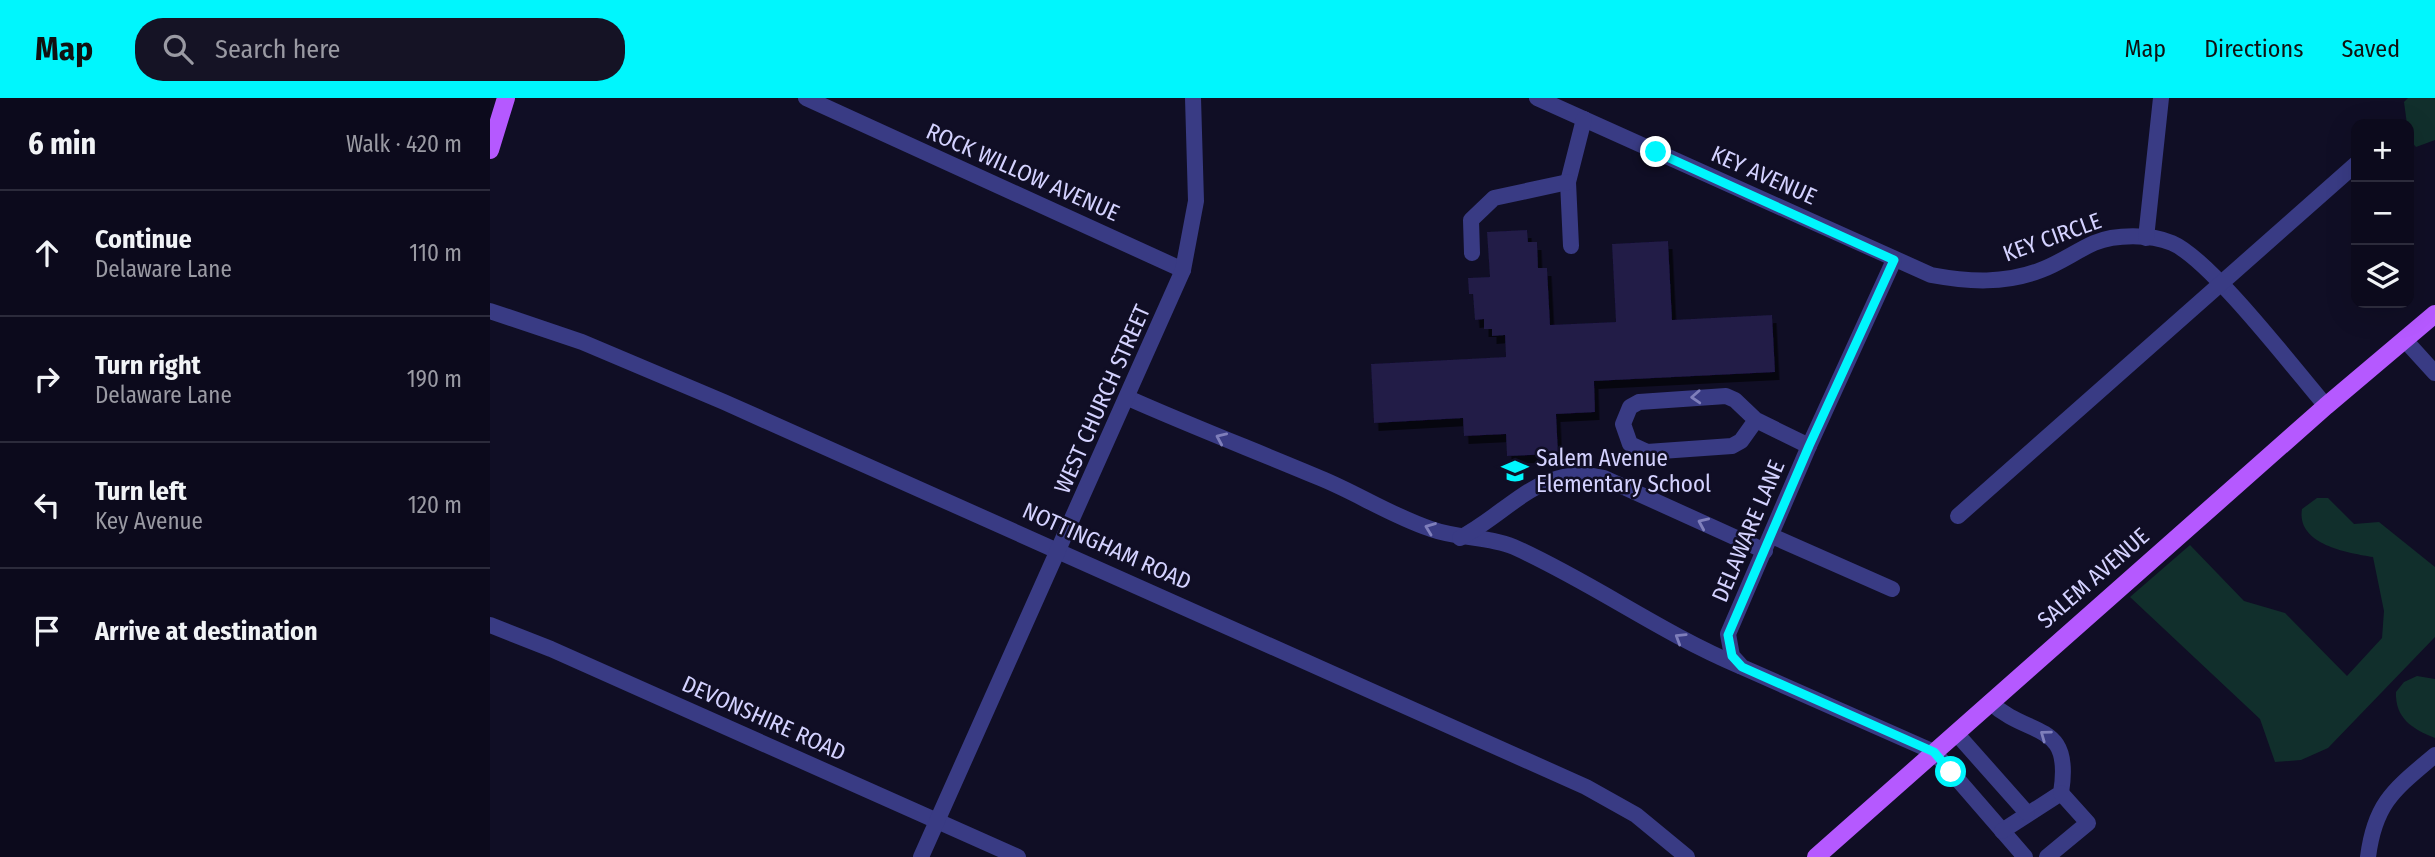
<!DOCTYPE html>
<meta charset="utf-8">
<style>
body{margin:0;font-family:"Fira Sans Condensed",sans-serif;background:#151325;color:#f1f3f6}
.controls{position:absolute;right:21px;top:21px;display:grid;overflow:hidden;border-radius:14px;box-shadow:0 7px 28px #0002}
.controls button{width:63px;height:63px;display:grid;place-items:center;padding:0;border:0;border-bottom:2px solid #2c2b3b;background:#0c0a1c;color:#f1f3f6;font:35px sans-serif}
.stop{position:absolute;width:21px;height:21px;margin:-16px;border:5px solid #00f6fd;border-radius:50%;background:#fff}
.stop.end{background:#00f6fd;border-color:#fff;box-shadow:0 2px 7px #0008}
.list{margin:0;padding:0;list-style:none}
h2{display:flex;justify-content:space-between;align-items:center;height:91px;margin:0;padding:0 28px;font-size:30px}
h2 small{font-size:23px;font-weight:400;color:#9a9aa3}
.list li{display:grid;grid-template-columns:46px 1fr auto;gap:21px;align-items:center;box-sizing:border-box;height:126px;padding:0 28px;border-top:2px solid #2c2b3b}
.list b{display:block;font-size:26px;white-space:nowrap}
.list p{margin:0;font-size:23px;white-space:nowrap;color:#9a9aa3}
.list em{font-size:23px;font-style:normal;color:#9a9aa3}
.icon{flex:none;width:38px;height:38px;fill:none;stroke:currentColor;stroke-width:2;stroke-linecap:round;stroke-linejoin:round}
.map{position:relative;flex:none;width:1945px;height:759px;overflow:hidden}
header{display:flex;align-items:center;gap:42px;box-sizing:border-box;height:98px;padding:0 35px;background:#00f6fd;color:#111}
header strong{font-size:33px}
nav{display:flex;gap:38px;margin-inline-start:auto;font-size:24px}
.search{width:490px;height:63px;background:#151325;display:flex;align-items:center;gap:18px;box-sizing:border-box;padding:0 24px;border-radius:28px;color:#9a9aa3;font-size:26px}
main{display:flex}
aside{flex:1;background:#0c0a1c}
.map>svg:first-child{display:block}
</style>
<header>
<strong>Map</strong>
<div class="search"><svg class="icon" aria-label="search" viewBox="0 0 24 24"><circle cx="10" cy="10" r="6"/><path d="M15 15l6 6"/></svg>Search here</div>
<nav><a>Map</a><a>Directions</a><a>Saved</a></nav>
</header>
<main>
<aside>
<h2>6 min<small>Walk · 420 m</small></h2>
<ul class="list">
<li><svg class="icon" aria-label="ahead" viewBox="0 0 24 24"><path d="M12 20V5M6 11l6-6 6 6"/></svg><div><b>Continue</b><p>Delaware Lane</p></div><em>110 m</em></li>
<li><svg class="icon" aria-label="right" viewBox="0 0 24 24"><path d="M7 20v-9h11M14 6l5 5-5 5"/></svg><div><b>Turn right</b><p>Delaware Lane</p></div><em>190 m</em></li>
<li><svg class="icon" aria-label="left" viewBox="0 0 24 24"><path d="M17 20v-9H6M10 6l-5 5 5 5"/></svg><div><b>Turn left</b><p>Key Avenue</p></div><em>120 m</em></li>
<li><svg class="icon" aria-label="arrive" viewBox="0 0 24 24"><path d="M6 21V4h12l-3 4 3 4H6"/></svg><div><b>Arrive at destination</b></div></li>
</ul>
</aside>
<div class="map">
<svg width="1945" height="759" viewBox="0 0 1945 759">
<defs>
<filter id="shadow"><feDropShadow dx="4.5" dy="8" stdDeviation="0" flood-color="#0009"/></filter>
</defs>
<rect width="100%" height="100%" fill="#100e25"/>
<!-- green -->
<g fill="#112f2c">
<path d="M1918,0H1945V42L1926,49L1919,41L1914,4Z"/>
<path d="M1827,400H1838L1864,426L1889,424L1945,469V539L1838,650L1811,662L1785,664L1770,621L1640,499L1700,447L1754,503L1795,515L1857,578L1892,540L1894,513L1883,459C1859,455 1806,447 1812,411Z"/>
<path d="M1927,578L1945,581V640C1922,631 1905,620 1906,594L1914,584Z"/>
</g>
<!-- building -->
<path fill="#201a46" filter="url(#shadow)" d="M1037,132L1038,144H1047L1048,170H1057L1060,227L1126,224L1122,146L1178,143L1182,222L1282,217L1285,274L1104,283L1105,314L1066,316L1068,356L1017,358L1016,336L974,338L973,320L884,325L881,266L1016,259L1015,237L1002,238V231H994V221L985,222L983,196H979L978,180L1000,179L997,134Z"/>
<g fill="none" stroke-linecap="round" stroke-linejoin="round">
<!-- minor -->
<g stroke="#393b84" stroke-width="16">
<path d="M316,0L693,172"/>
<path d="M1047,0L1441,177C1479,184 1515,186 1551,172C1570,165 1586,153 1604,145C1625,136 1661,136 1682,145C1720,161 1805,272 1836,308"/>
<path d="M1656,140L1671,0"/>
<path d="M1081,148L1078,84L1094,21"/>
<path d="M982,155L981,122L1004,100L1078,84"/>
<path d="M1404,162L1319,348L1238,536L1242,558L1252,569L1444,654L1535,759"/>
<path d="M0,213L92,244L234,304L1096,689L1146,717L1197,759"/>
<path d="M1914,241L1945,275"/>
<path d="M638,300C701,328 766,353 830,380C867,395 902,418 941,431C968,441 998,438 1024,449C1102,484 1171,535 1250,568"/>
<path d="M1266,322L1251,343L1242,348L1157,354L1140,346L1133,326L1140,309L1149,304L1236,298L1245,302L1266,322L1319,348"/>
<path d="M1468,418L1866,66"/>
<path d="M1282,438L1402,491"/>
<path d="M970,440C1021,413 1051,365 1114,380L1275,453"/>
<path d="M0,527L61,551L528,759"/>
<path d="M1500,604C1539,641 1583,621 1571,695L1512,733"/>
<path d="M1466,635L1537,715"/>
<path d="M431,759L693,172L706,103L703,0"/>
<path d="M1557,759L1598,725L1571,695"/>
<path d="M1878,759C1885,704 1905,691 1945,657"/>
</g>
<!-- major -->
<g stroke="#b559ff" stroke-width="18">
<path d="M0,52L16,0"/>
<path d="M1326,759L1836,308L1945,216"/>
</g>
</g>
<!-- one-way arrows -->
<defs><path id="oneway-chevron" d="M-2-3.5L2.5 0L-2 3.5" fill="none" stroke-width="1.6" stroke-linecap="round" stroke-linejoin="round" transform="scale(1.75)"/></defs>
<g stroke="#7f7fbb">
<use href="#oneway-chevron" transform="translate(1206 299) rotate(177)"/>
<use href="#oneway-chevron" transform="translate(731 340) rotate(-156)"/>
<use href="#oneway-chevron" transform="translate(1213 425) rotate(-156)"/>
<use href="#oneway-chevron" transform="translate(940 430) rotate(-159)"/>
<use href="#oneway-chevron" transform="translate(1190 540) rotate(-148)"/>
<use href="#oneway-chevron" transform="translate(1555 637) rotate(-144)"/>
</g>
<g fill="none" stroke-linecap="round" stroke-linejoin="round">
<!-- route -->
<path stroke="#00f6fd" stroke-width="9" d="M1166,54L1404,162L1319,348L1238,537L1242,558L1252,569L1444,654L1461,674"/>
</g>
<!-- icons -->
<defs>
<g id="school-bare" transform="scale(2.1)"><path d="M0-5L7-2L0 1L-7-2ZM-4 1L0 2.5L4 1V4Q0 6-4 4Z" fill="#00f6fd" stroke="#100e25" stroke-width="2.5" paint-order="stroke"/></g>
</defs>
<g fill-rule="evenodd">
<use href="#school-bare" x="1025" y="373"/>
</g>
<g text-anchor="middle" stroke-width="5" stroke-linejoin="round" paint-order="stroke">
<!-- street labels -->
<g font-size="23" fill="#d4d2ff" stroke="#100e25">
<text transform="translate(533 74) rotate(24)" y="8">ROCK WILLOW AVENUE</text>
<text transform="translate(1274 77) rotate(24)" y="8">KEY AVENUE</text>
<text transform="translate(1562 139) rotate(-20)" y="8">KEY CIRCLE</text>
<text transform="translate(612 301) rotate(-66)" y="8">WEST CHURCH STREET</text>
<text transform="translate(1258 433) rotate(-67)" y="8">DELAWARE LANE</text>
<text transform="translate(617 448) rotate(24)" y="8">NOTTINGHAM ROAD</text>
<text transform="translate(1603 480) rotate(-41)" y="8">SALEM AVENUE</text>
<text transform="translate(274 620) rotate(24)" y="8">DEVONSHIRE ROAD</text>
</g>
<!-- poi labels -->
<g font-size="23" fill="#d4d2ff" stroke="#100e25" text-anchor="start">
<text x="1046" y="368">Salem Avenue<tspan x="1046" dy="26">Elementary School</tspan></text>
</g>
</g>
</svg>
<div class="controls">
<button>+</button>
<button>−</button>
<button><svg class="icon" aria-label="layers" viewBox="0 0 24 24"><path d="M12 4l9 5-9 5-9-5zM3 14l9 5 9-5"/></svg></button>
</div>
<div class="stop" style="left:1461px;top:674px"></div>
<div class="stop end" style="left:1166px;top:54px"></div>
</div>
</main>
